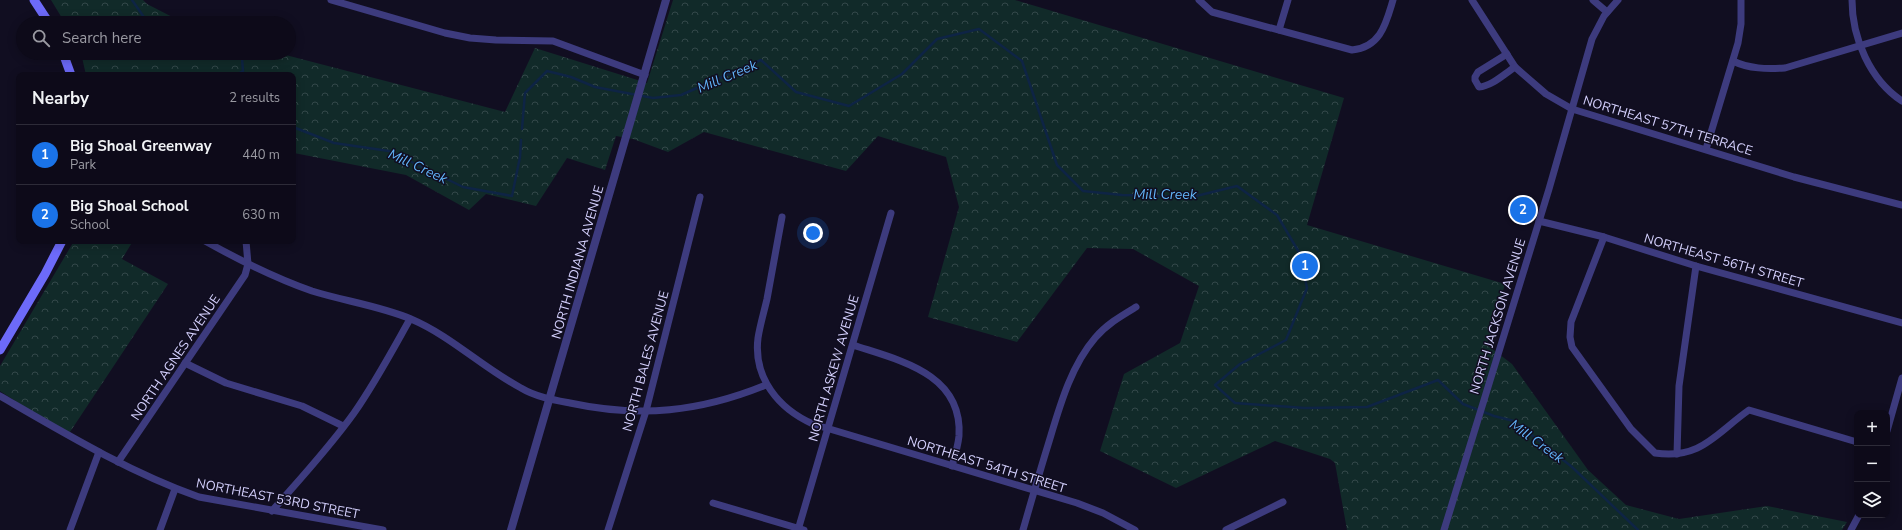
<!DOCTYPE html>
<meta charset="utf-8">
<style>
body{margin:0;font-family:"Nunito Sans",sans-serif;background:#1b1826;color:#f1f3f6}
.controls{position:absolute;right:12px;bottom:12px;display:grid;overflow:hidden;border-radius:8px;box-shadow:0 2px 10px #0003}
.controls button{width:36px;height:36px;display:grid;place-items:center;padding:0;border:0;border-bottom:1px solid #2d2b38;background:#0d0a19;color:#f1f3f6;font:20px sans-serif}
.you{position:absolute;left:813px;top:233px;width:14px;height:14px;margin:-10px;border:3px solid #fff;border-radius:50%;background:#1a73e8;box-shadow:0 0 0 6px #1a73e833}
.badge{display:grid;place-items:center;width:26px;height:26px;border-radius:50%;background:#1a73e8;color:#fff;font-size:13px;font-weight:700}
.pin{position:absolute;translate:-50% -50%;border:2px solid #fff;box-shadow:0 1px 4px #0006}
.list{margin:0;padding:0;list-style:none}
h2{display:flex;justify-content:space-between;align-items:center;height:52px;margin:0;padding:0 16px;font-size:17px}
h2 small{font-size:13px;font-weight:400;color:#9a9aa2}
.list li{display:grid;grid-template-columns:26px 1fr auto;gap:12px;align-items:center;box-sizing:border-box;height:60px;padding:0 16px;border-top:1px solid #2d2b38}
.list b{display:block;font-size:15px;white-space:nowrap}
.list p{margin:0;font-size:13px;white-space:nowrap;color:#9a9aa2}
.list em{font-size:13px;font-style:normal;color:#9a9aa2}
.icon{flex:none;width:22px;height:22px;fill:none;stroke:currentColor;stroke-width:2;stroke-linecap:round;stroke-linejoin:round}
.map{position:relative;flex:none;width:1902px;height:530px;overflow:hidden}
.search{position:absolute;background:#0d0a19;box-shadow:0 2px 10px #0003;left:16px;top:16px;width:280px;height:44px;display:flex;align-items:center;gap:10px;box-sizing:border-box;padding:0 14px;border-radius:22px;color:#9a9aa2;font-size:15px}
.panel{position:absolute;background:#0d0a19;box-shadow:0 2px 10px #0003;left:16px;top:72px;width:280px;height:172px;border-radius:8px}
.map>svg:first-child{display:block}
</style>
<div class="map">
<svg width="1902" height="530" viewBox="0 0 1902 530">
<defs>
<pattern id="forest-crowns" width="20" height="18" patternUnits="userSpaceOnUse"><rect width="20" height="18" fill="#112a29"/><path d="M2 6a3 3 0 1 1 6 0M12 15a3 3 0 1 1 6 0" fill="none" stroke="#334849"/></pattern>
</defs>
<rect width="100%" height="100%" fill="#110e21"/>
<!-- forest -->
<g fill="url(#forest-crowns)">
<path d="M51,0H143L147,4L184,23H65Z"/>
<path d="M673,0H1015L1344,98L1307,225L1505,284L1487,345L1512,364L1588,470L1626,505L1679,519L1767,506L1847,522L1842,530H1347L1335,463L1330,459L1275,441L1176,488L1100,451L1124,374L1180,343L1199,286L1133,249L1087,248L1017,342L928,317L959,207L946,157L878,136L846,171L704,132L668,152L633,139L616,136L605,170L567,158L536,206L486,194L469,210L406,175L294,153L293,75H86L81,53H278L505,112L535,48L647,83Z"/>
<path d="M74,241H133L122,259L168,284L68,435L0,391V366Z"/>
</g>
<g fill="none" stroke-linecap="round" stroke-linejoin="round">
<!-- stream -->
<g stroke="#0e2445" stroke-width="2.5">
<path d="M132,0L148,23"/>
<path d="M236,75L243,71L242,58L237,53"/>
<path d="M293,127L334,143L389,151L463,187L512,196L520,157L521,140"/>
<path d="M522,129L525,93L547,71L571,77L595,87L653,98L681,95L761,60L796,92L849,106L902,74L937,39L979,29L1022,61L1057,165L1083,191L1122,195L1192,197L1237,186L1277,215L1300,254L1307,288L1286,340L1240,364L1215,385L1235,403L1305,408L1367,407L1438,380L1463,404L1494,416L1514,421L1572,467L1638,530"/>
</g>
<!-- minor -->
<g stroke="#3d3b7e" stroke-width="7">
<path d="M331,0L445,33L470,38L496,40L553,41L645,75"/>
<path d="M1199,0L1212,12L1352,50C1381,47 1386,23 1393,0"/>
<path d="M1472,0L1515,67L1546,94L1572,109L1794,177L1902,205"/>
<path d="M1593,0L1607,12"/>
<path d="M1852,0C1852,38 1870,80 1902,101"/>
<path d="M1279,30L1288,0"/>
<path d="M1507,54L1478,72L1475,77V80L1479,87C1492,86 1504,74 1515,67"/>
<path d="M1733,61C1749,69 1767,69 1785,68L1902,33"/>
<path d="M1706,149L1738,43L1741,24V0"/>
<path d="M782,217C777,245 772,272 767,299C764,312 760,325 758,338C753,378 779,409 813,424L1077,503L1103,513L1135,530"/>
<path d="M1539,221L1604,237L1696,266L1902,323"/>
<path d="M1604,237L1571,322L1570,337L1572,347L1631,429L1655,453C1701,460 1716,433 1749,410L1857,442"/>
<path d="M205,241C239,260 275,278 312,291C344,301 380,306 411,319C451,336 483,368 521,388C536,397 554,400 570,403C640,418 700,412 766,385"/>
<path d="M853,345C898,360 963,373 959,436C958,446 955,456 952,466"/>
<path d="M185,363L226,383L302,406L343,426"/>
<path d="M0,396C64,433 129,472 199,497L383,530"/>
<path d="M1887,431L1902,378"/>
<path d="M1677,454L1679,386L1696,266"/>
<path d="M118,462L245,275L248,264L246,241"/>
<path d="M713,503L804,530"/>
<path d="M272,511C300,479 329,448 354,413C375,383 392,351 410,319"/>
<path d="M70,530L99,452"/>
<path d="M160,530L175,489"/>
<path d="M608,530L646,411L700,197"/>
<path d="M798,530L891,213"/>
<path d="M1023,530C1031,502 1039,474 1048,445C1059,409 1070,367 1095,338C1107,324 1121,316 1136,307"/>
<path d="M1226,530L1283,502"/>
<path d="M1444,530L1549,189L1592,39L1604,16L1618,0"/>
<path d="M1851,530L1859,515"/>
</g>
<!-- tertiary -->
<path stroke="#3d3b7e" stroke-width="8" d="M511,530L666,0"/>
<!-- secondary -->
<g stroke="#6d6af9" stroke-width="9">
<path d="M34,0L49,23"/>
<path d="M63,53L71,75"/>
<path d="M0,350L45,274L62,241"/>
</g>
</g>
<g text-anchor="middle" stroke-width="3" stroke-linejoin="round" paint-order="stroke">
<!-- street labels -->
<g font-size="13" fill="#d4d0fd" stroke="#110e21">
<text transform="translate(1668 125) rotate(17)" y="5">NORTHEAST 57TH TERRACE</text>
<text transform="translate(1724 260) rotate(16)" y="5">NORTHEAST 56TH STREET</text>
<text transform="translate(577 262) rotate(-74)" y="5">NORTH INDIANA AVENUE</text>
<text transform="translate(1497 316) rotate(-73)" y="5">NORTH JACKSON AVENUE</text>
<text transform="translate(175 357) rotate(-56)" y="5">NORTH AGNES AVENUE</text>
<text transform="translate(645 361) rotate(-75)" y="5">NORTH BALES AVENUE</text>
<text transform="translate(833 368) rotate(-74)" y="5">NORTH ASKEW AVENUE</text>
<text transform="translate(987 464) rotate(17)" y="5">NORTHEAST 54TH STREET</text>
<text transform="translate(278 498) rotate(11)" y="5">NORTHEAST 53RD STREET</text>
</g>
<!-- water labels -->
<g font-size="14" font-style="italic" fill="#62b4f9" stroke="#110e21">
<text transform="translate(727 76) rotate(-23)" y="5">Mill Creek</text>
<text transform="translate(418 166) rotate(25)" y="5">Mill Creek</text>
<text x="1165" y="199">Mill Creek</text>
<text transform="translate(1537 441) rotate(36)" y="5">Mill Creek</text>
</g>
</g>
</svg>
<div class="controls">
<button>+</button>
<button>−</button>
<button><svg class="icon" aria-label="layers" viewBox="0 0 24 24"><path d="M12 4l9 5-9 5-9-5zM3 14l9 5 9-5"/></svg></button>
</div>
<div class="you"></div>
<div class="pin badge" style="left:1305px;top:266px">1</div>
<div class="pin badge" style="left:1523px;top:210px">2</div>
<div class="search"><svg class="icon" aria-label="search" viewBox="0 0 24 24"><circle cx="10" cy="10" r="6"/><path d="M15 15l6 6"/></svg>Search here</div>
<section class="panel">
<h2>Nearby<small>2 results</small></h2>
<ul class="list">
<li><span class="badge">1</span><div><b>Big Shoal Greenway</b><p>Park</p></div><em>440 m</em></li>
<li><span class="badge">2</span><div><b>Big Shoal School</b><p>School</p></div><em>630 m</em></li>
</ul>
</section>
</div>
